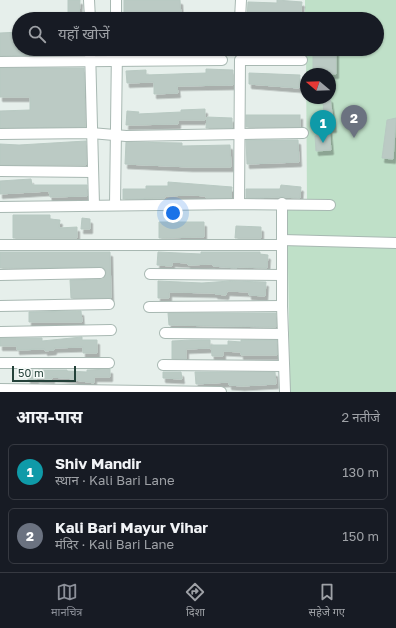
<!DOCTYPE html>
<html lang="hi">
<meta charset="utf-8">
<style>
body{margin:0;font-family:"Golos Text","Noto Sans Devanagari",sans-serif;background:#20242c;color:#f1f3f6}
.compass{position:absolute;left:300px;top:68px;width:36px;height:36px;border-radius:50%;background:#171b24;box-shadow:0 1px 3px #0004;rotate:289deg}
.scale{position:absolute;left:12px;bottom:10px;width:64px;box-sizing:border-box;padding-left:4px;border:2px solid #24423a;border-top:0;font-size:11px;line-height:14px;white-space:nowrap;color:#24423a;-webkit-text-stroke:3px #f7fbf9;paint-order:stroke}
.you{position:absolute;left:173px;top:213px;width:14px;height:14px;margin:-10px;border:3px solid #fff;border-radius:50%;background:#1a73e8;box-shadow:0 0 0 6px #1a73e833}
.badge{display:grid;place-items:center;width:26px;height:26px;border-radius:50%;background:#8c9099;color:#fff;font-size:13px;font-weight:700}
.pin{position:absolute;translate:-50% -33px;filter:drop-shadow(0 1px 2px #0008)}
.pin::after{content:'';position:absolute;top:21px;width:14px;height:12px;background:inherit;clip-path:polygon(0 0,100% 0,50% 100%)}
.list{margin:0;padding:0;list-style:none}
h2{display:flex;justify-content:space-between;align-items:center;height:52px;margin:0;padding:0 16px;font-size:17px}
h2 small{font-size:13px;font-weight:400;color:#9ea1a6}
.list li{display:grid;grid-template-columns:26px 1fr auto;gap:12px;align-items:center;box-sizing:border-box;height:56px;margin:0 8px 8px;padding:0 8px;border:1px solid #363941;border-radius:6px}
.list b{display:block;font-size:15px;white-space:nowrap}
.list p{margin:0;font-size:13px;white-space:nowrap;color:#9ea1a6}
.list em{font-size:13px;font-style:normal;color:#9ea1a6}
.icon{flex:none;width:22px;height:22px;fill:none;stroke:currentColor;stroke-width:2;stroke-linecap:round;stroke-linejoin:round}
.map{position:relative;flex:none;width:396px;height:392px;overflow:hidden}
.search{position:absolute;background:#171b24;box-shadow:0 1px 3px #0004;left:12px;right:12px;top:12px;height:44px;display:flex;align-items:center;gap:10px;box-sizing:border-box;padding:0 14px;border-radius:22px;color:#9ea1a6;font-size:15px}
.sheet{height:180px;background:#171b24}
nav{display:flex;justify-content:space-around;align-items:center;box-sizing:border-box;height:56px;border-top:1px solid #363941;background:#171b24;font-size:11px;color:#9ea1a6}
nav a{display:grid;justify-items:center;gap:2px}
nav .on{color:#8c9099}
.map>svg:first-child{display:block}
</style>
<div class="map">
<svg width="396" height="392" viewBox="0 0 396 392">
<defs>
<filter id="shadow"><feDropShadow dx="2.5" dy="4.5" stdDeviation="0" flood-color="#0004"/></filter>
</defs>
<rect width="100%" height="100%" fill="#e6efeb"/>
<!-- green -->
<path fill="#bfe0c8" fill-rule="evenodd" d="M305,0H396V392H290L287,205H307L306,49H377V19H305ZM306,74H330V98H306Z"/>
<!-- building -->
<g fill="#bbcac4" stroke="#b8c9c2" filter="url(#shadow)">
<path d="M68,0H80L79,19H68Z"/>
<path d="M124,0H180L181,17H124Z"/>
<path d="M277,0L302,2L300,19L273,17V19H247L248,2L277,3Z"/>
<path d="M19,32V49H83V55L0,56V33Z"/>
<rect x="123" y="49" width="29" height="5"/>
<rect x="247" y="49" width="53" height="5"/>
<path d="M336,51V74H313V52Z"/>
<path d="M0,68H84L85,127L0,128V111L30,110V97H0Z"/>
<path d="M206,69L233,70V85L177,86L178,93L154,94V82L127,83L126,71L146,70V75L206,73Z"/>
<path d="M249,73L300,75L299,88L249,84Z"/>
<path d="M323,98H330L334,128H329L331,150L316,151L315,136H317V119H324Z"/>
<path d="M205,109V120H178V124L126,125L127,111L139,112L138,114L181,112V110Z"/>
<rect x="246" y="115" width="54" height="12"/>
<path d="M207,117L232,118V128H206Z"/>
<path d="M396,118L393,159L382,158L387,120Z"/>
<path d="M298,140L299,162L247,164L246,140Z"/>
<path d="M86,141V165H0V144L19,145Z"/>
<path d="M126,142L182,143V146L230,145L231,167H190L125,164Z"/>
<path d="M31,179L32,185H87V196L50,197L49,191L0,194V181Z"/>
<path d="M168,182L232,187L231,198H206V196L192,195L165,196V198L123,199V189H146V186H168Z"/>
<path d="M281,185L301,187L300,198L282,197L246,198V189H280Z"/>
<path d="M13,215H50V219L60,220L59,228L77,227V238H13Z"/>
<path d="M82,218L90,219V229H81Z"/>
<path d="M159,222H204V237L159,238Z"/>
<path d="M236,226L261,227V238H235Z"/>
<path d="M0,252H110L111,298H71L70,280L103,279L106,273L103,267L0,268Z"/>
<path d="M158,252L201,254V252H260V254L268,255L267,268L239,267L236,268L213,266V264L188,265V263L172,262V266L157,265Z"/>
<path d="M158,281L202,283L230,281L266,282L265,296L249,295V292L227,291L226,295L215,294V293L169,292V298H158Z"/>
<path d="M81,311L82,322H29V312Z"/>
<path d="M168,313H276V327L169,325Z"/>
<path d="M82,337V340H97V353H83V347L54,348V350L45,351V349L17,350V346H0V338H42V341Z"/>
<path d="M191,340H210V348L186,349V359H172V341Z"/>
<path d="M241,340H277V355H241V352L223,351V356H212L211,345H228V341L241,342Z"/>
<path d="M110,369V377H94V383L75,380V379L52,377V379L36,378V381H28V370H67V371L87,372V370Z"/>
<path d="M163,372H181L182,379L163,378Z"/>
<path d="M195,372H275L276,384L242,386L229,385V382L196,384Z"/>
</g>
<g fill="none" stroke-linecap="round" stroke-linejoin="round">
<!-- minor casing -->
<g stroke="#a8b8b2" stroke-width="12">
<g id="minor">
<path d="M89,0L90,19"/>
<path d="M116,0V19"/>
<path d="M240,19L241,0"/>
<path d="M90,49L94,205"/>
<path d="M0,62L222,60"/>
<path d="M0,134L91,133L126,136L303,133"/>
<path d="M0,171L93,172"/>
<path d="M282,203V306L285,392"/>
<path d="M239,204L240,60H302"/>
<path d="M115,205L117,49"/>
<path d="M0,207L239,204L330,205"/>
<path d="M282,240L396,243"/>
<path d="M0,245H282"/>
<path d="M150,274L282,275"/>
<path d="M0,275L100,273"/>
<path d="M0,306L109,304"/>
<path d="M149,307L282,306"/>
<path d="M0,332L111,330"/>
<path d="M165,333L283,334"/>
<path d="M0,363H109"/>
<path d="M163,365L284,366"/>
<path d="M0,389L221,392"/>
</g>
</g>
<!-- minor -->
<use href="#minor" stroke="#fff" stroke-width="10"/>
</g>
</svg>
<svg class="compass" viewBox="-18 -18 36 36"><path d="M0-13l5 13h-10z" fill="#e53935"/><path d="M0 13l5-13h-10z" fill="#9ea1a6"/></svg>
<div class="scale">50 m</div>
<div class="you"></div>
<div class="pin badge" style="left:323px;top:143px;background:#0f9aa8">1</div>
<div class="pin badge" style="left:354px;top:138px;background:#6b7280">2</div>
<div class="search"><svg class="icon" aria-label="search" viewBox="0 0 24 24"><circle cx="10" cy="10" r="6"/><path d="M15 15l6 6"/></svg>यहाँ खोजें</div>
</div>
<section class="sheet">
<h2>आस-पास<small>2 नतीजे</small></h2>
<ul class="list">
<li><span class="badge" style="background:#0f9aa8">1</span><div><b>Shiv Mandir</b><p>स्थान · Kali Bari Lane</p></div><em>130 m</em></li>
<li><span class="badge" style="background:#6b7280">2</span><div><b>Kali Bari Mayur Vihar</b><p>मंदिर · Kali Bari Lane</p></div><em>150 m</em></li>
</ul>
</section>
<nav>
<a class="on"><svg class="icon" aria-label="map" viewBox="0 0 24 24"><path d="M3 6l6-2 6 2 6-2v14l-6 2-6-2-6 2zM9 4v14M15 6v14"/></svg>मानचित्र</a>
<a><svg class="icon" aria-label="directions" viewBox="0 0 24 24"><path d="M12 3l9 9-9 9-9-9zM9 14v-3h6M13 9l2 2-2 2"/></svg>दिशा</a>
<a><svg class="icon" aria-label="saved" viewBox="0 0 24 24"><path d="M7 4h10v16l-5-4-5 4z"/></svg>सहेजे गए</a>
</nav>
